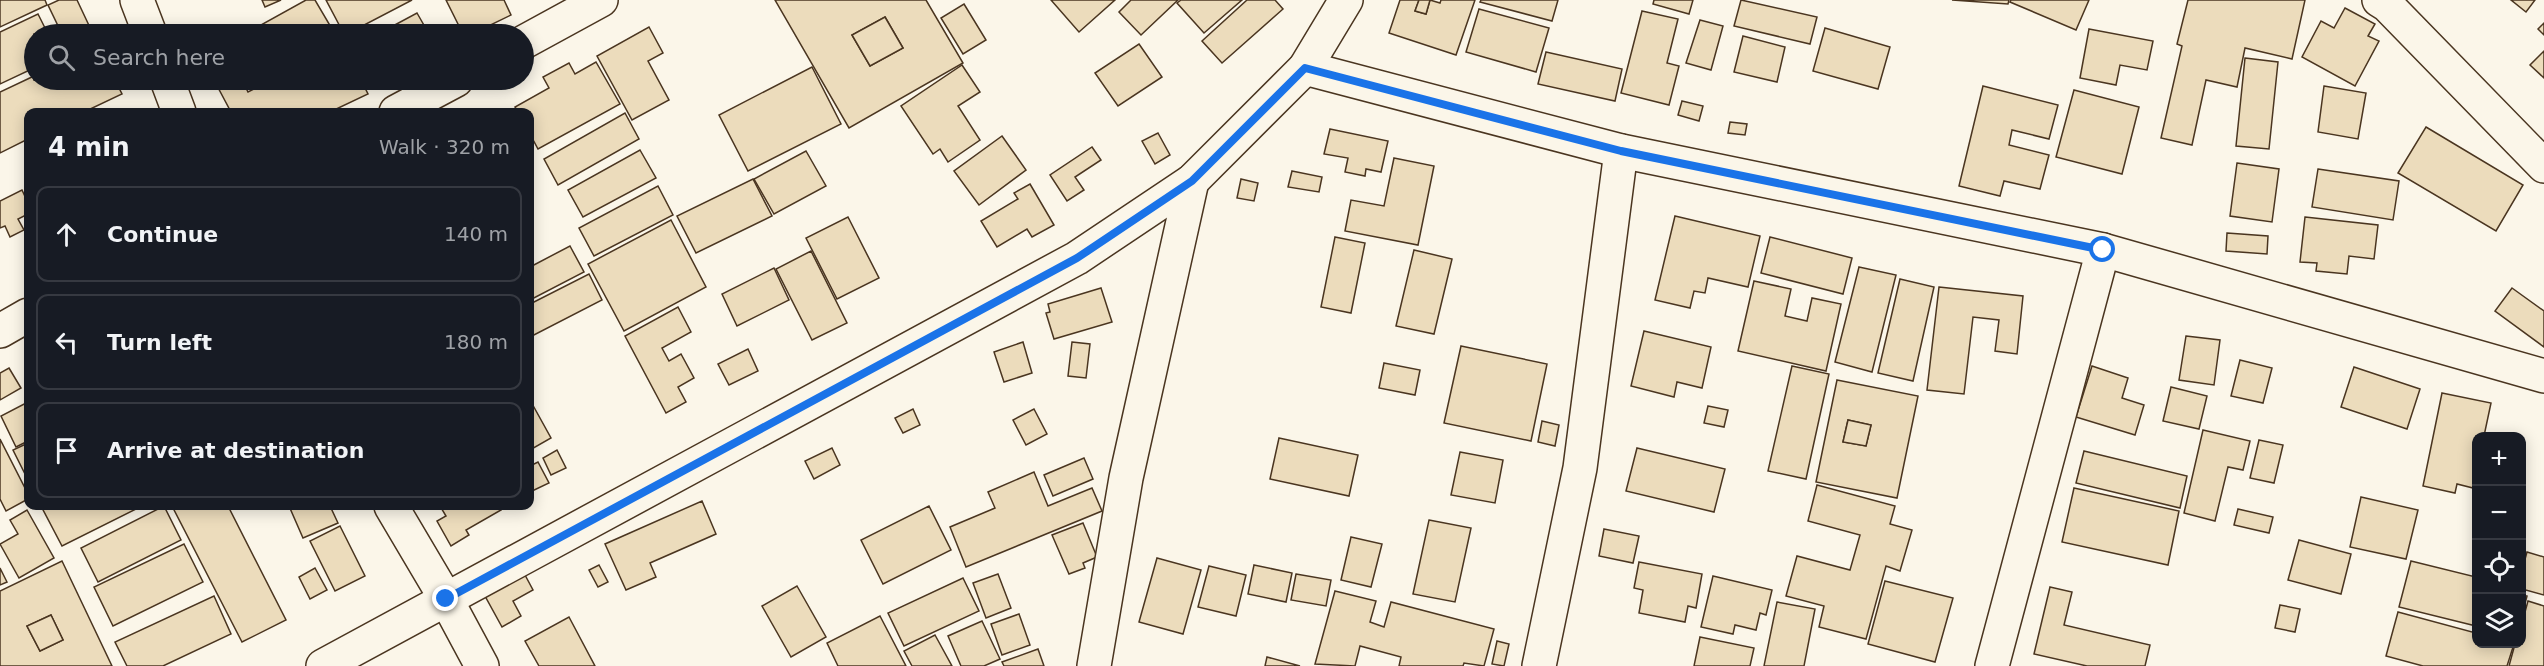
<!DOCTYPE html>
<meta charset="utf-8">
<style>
body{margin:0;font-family:"DejaVu Sans",sans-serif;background:#242831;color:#f1f3f6}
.controls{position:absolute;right:18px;bottom:18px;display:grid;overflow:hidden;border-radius:12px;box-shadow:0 3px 15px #0003}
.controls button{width:54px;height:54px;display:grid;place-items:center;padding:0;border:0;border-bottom:2px solid #363941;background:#171b24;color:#f1f3f6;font:30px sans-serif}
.stop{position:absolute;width:18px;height:18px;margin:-14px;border:4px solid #1a73e8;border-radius:50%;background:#fff}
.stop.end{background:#1a73e8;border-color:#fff;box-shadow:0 2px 6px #0008}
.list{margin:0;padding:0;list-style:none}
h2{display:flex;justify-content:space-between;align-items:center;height:78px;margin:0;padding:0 24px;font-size:26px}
h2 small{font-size:20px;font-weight:400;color:#9ea1a6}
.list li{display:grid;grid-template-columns:39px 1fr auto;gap:18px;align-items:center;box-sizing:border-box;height:96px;margin:0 12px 12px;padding:0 12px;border:2px solid #363941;border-radius:12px}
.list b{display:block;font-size:22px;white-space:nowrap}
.list em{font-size:20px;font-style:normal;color:#9ea1a6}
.icon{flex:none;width:33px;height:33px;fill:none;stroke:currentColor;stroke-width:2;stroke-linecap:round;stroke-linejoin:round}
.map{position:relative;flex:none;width:2544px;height:666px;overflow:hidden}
.search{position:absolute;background:#171b24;box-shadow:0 3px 15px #0003;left:24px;top:24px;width:510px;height:66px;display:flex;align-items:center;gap:15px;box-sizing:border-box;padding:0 21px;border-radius:33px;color:#9ea1a6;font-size:22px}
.panel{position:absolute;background:#171b24;box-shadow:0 3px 15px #0003;left:24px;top:108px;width:510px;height:402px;border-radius:12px}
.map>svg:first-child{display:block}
</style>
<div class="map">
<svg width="2544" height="666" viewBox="0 0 2544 666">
<rect width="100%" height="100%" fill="#fbf6e9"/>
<!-- building -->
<g fill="#ecdcbc" stroke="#4a3520" stroke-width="1.5" fill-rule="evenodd">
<path d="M0,0H45L47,5L0,27Z"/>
<path d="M59,0H77L93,34H62L48,5Z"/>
<path d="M262,0H281L265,7Z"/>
<path d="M306,0H315L335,34H245Z"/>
<path d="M326,0H412L347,34H344Z"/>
<path d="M446,0H504L511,15L472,34H463Z"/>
<path d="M775,0H926L963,63L849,128ZM885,17L903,48L870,66L852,35Z"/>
<path d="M1051,0H1115L1079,32Z"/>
<path d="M1131,0H1178L1141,35L1119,12Z"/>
<path d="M1181,0H1242L1204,33L1177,3Z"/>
<path d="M1247,0H1275L1283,9L1222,63L1202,41Z"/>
<path d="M1400,0H1419L1415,11L1426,14L1430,0L1440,3L1441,0H1475L1456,55L1389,33Z"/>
<path d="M1419,0H1430L1426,14L1415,11Z"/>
<path d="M1481,0H1558L1552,21L1480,2Z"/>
<path d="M1654,0H1693L1689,14L1653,4Z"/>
<path d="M1741,0L1817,17L1810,44L1734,26Z"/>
<path d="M1952,0H2009L2008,4Z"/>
<path d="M2011,0H2089L2076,30L2010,2Z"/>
<path d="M2188,0H2305L2292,59L2245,48L2237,87L2206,80L2192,145L2161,138L2182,46L2177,44Z"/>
<path d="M2511,0H2535L2526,12Z"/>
<path d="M964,4L986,40L963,54L941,18Z"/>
<path d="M2345,8L2375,24L2368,36L2379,41L2355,86L2302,57L2321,21L2334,28Z"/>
<path d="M1479,9L1549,28L1536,72L1466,52Z"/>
<path d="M1642,11L1678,19L1667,63L1679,66L1669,105L1621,93Z"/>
<path d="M417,13L429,34H378Z"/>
<path d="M38,14L48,34H34V68L0,84V32Z"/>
<path d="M885,17L903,48L870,66L852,35Z"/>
<path d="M1700,20L1723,26L1711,70L1686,63Z"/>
<path d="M2544,23V35L2538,29Z"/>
<path d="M649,27L663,53L648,61L669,100L632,120L597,56Z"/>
<path d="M1825,28L1890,47L1878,89L1813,71Z"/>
<path d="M2089,29L2153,41L2147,70L2120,65L2116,85L2080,78Z"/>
<path d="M1743,36L1785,47L1777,82L1734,72Z"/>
<path d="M1139,44L1162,77L1118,106L1095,73Z"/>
<path d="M2544,51V78L2530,65Z"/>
<path d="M1546,52L1622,69L1615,101L1538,84Z"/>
<path d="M2245,58L2278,62L2269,149L2236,146Z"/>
<path d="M596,62L620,104L538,149L530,134V112H518L515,107L549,88L543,77L569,63L575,74Z"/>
<path d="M962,65L980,92L958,106L980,140L948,162L940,149L933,154L901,106Z"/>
<path d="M812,67L841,124L748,171L719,115Z"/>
<path d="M34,76V80H115L122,94L84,112H28V139L0,153V92Z"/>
<path d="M214,80H242L248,92L272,80H361L368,94L330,112H231Z"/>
<path d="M1983,86L2058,105L2049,139L2012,130L2009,145L2049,155L2040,189L2004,181L2000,196L1959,186Z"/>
<path d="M2324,86L2366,93L2358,139L2318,132Z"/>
<path d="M2074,90L2139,107L2122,174L2056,157Z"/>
<path d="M1682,101L1703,106L1699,121L1678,115Z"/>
<path d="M625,113L639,139L558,185L544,159Z"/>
<path d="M1730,122L1747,124L1745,135L1728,133Z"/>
<path d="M2426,127L2523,185L2496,231L2398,173Z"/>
<path d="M1330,129L1388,141L1381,172L1366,169L1365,176L1345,172L1348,158L1324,154Z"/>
<path d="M1158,133L1170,155L1155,164L1142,141Z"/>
<path d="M1002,136L1026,170L979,205L954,171Z"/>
<path d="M1092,147L1101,160L1075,177L1084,190L1067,201L1050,175Z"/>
<path d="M640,150L656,178L583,217L568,190Z"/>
<path d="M806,151L826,186L774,214L754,179Z"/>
<path d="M1394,158L1434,166L1418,245L1345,231L1351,200L1384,206Z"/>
<path d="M2237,163L2279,169L2272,222L2230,216Z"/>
<path d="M2318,169L2399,181L2393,220L2312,207Z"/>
<path d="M1292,171L1322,177L1319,192L1288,187Z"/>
<path d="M753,179L772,216L696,253L677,216Z"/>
<path d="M1241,179L1258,183L1254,201L1237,198Z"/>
<path d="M1030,184L1054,225L1032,237L1027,229L997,247L981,221L1018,199L1014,193Z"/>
<path d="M658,186L673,215L594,256L579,228Z"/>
<path d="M22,190L28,203V214L18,219L24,230L10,237L5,226L0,228V201Z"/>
<path d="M1675,216L1760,236L1748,287L1708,278L1705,293L1694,291L1690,308L1655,300Z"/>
<path d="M848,217L879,278L837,299L806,238Z"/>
<path d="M2305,217L2378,225L2374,259L2349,256L2347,274L2316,271L2317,263L2300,262Z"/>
<path d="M671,220L706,287L624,331L588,264Z"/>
<path d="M2227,233L2268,236L2267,254L2226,251Z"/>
<path d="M1335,237L1365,243L1351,313L1321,307Z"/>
<path d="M1770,237L1852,258L1843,294L1761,273Z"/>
<path d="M570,246L584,272L530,300V267Z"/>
<path d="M1414,250L1452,259L1434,334L1396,326Z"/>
<path d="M811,251L847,323L812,340L776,269Z"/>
<path d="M1859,267L1896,275L1872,372L1835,362Z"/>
<path d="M774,268L789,300L737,326L722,294Z"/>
<path d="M589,274L602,300L530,337V304Z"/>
<path d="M1900,279L1934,287L1913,381L1878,373Z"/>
<path d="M1754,281L1791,289L1785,316L1807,321L1812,298L1841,304L1826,371L1738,351Z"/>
<path d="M1939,287L2023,296L2017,354L1995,351L1999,320L1973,317L1964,394L1927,390Z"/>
<path d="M1101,288L1112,322L1054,339L1046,313L1050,312L1048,304Z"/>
<path d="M2512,288L2544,311V347L2495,311Z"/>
<path d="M678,307L691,332L662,348L669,361L681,354L694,378L678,387L686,402L666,413L625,336Z"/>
<path d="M1644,331L1711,347L1702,388L1677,382L1674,397L1631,386Z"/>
<path d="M2186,336L2220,340L2214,385L2179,380Z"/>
<path d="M1023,342L1032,373L1004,382L994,352Z"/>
<path d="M1072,342L1090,344L1086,378L1068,376Z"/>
<path d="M1461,346L1547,364L1531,441L1444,423Z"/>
<path d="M748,349L758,371L729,385L718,364Z"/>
<path d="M2240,360L2272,368L2263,403L2231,396Z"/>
<path d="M1384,363L1420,370L1415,395L1379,388Z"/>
<path d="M1792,366L1829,374L1806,479L1768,471Z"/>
<path d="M2092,366L2128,378L2122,398L2144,405L2135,435L2076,417Z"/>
<path d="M2354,367L2420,389L2407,429L2341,407Z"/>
<path d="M9,368L21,388L0,400V373Z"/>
<path d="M1837,380L1918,396L1897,498L1816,482ZM1848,420L1871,425L1866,446L1843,442Z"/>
<path d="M2171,387L2207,396L2199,429L2163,421Z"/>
<path d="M2442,393L2491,403L2484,436H2476V472L2473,488L2457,484L2455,493L2423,486Z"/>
<path d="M530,400L551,438L530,450Z"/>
<path d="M28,402V441L16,447L1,416Z"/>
<path d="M1708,406L1728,410L1724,427L1704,423Z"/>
<path d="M913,409L920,425L903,433L895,418Z"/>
<path d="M1034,409L1047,434L1026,445L1013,420Z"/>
<path d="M1848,420L1871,425L1866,446L1843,442Z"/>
<path d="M1542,421L1559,425L1555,446L1538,442Z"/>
<path d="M2203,430L2250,441L2243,470L2228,467L2215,521L2184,513Z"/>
<path d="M1279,438L1358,455L1349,496L1270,479Z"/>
<path d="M0,439L28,494V499L6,511L0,499Z"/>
<path d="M2259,440L2283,445L2274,483L2250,478Z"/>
<path d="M28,443V480L13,450Z"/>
<path d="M832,448L840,465L814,479L805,461Z"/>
<path d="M1637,448L1725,469L1714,512L1626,491Z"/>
<path d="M557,450L566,468L551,475L543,458Z"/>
<path d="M2084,451L2187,476L2180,508L2076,483Z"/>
<path d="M1460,452L1503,460L1495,503L1451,495Z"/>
<path d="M1084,458L1093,479L1053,496L1044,475Z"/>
<path d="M538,462L549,483L530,492V466Z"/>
<path d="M1034,472L1048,506L1092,488L1102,511L966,567L950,527L995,508L988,492Z"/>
<path d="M1817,485L1895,506L1890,524L1912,530L1900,571L1886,566L1866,639L1819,627L1824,606L1786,596L1797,556L1850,570L1860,535L1808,521Z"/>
<path d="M2074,488L2179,511L2168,565L2062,542Z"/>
<path d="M2361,497L2418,510L2406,559L2350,547Z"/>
<path d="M702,501L716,534L650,563L656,577L626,590L605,544Z"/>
<path d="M41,506H142L62,546Z"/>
<path d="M164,506L181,540L98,582L81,548Z"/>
<path d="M172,506H228L286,620L242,642Z"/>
<path d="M289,506H330L338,523L303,538Z"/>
<path d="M440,506H498L501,510L466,530L469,535L451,546L437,521L446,516Z"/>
<path d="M929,506L951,550L883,584L861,540Z"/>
<path d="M2238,509L2273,517L2269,533L2234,525Z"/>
<path d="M27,510L54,558L19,578L0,544L18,534L10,520Z"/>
<path d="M1429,520L1471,528L1455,602L1413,594Z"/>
<path d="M1083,523L1097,557L1083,563L1085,568L1069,574L1052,535Z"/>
<path d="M340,526L365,576L335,591L310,541Z"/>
<path d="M1604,529L1639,536L1633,563L1599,556Z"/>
<path d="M1351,537L1382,544L1371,587L1341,580Z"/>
<path d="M2299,540L2351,554L2341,594L2288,580Z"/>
<path d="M184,544L203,582L113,626L94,587Z"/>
<path d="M2527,552L2544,557V595L2522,589V570Z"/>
<path d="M1157,558L1201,570L1183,634L1139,622Z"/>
<path d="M62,561L112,666H0V591ZM51,615L63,640L40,651L27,626Z"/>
<path d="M2411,561L2476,577V626L2399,607Z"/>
<path d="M1639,562L1702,574L1696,608L1688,606L1685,622L1639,613L1643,590L1634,588Z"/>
<path d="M599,565L608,582L598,587L589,570Z"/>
<path d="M1254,565L1292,573L1286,602L1248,594Z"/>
<path d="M1209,566L1246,575L1236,616L1198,607Z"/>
<path d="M0,568L7,582L0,585Z"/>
<path d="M315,568L327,590L310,599L299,577Z"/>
<path d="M998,574L1011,608L986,618L973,583Z"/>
<path d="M1296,574L1331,580L1326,606L1291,600Z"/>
<path d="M525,575L533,590L513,601L521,616L502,627L485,596Z"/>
<path d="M1713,576L1772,590L1766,615L1760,613L1756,630L1735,625L1733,634L1701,627Z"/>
<path d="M963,578L979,611L904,646L888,613Z"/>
<path d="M1885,581L1953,598L1935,662L1868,644Z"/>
<path d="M797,586L826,637L791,657L762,606Z"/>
<path d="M2050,587L2072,592L2064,625L2150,645L2145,666H2087L2034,654Z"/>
<path d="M1335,591L1376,601L1370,622L1384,627L1391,602L1494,629L1484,666L1464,663L1463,666H1399L1401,657L1360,646L1355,666L1315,664Z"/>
<path d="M2522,595L2527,596L2522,615Z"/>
<path d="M214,596L231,634L163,666H127L115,642Z"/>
<path d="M2528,601L2544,606V666H2509L2515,644H2522V623Z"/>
<path d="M1777,602L1815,609L1804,666H1764Z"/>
<path d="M2280,605L2300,609L2295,632L2275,628Z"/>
<path d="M2398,612L2476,633V644H2514L2507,666H2423L2386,656Z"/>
<path d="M1019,614L1030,645L1002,655L991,624Z"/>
<path d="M51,615L63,640L40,651L27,626Z"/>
<path d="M880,616L906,666H838L827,643Z"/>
<path d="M569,617L595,666H539L525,641Z"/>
<path d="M982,621L1000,659L984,666H961L948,636Z"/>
<path d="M935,635L952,666H912L904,651Z"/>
<path d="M1700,637L1754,648L1750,666H1694Z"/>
<path d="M1497,641L1509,644L1504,666L1492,664Z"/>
<path d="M1038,649L1044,666H1004L1002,662Z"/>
<path d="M1267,657L1300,666H1265Z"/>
</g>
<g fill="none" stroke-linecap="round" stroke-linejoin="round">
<!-- minor casing -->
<g stroke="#4a3520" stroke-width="36">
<g id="minor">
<path d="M137,0L150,34"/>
<path d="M2379,0L2387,5L2544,166"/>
<path d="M524,42L601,0"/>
<path d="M1305,68L1621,151L2103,250L2544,376"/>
<path d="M167,80L179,112"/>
<path d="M396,112L456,80"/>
<path d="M0,331L28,315"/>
<path d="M391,506L446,599L482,666"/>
<path d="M323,666L1077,258L1192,181L1305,68L1346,0"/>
<path d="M1094,666L1126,478L1192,181"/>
<path d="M1539,666L1580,468L1621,151"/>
<path d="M1992,666L2103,250"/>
</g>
</g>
<!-- minor -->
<use href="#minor" stroke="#fbf6e9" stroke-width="33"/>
</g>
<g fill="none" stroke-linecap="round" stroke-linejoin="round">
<!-- route -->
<path stroke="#1a73e8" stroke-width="8" d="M446,599L1077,258L1192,181L1305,68L1621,151L2103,250"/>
</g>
</svg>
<div class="controls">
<button>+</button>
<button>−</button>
<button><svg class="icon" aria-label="locate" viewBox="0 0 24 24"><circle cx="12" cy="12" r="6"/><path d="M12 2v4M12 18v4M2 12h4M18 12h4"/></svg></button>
<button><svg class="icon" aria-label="layers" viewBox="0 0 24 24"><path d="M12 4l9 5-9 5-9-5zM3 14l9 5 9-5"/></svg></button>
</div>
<div class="stop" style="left:2103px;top:250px"></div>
<div class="stop end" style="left:446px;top:599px"></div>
<div class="search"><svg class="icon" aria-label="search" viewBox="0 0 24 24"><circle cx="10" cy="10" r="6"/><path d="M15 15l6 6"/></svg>Search here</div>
<section class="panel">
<h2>4 min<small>Walk · 320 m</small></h2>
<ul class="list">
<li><svg class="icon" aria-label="ahead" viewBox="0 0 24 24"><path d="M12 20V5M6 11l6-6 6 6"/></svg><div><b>Continue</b></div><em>140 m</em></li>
<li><svg class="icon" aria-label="left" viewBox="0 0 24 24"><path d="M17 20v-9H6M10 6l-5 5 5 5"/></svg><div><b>Turn left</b></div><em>180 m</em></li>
<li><svg class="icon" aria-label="arrive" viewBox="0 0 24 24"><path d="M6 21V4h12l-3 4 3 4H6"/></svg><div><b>Arrive at destination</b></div></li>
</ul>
</section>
</div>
